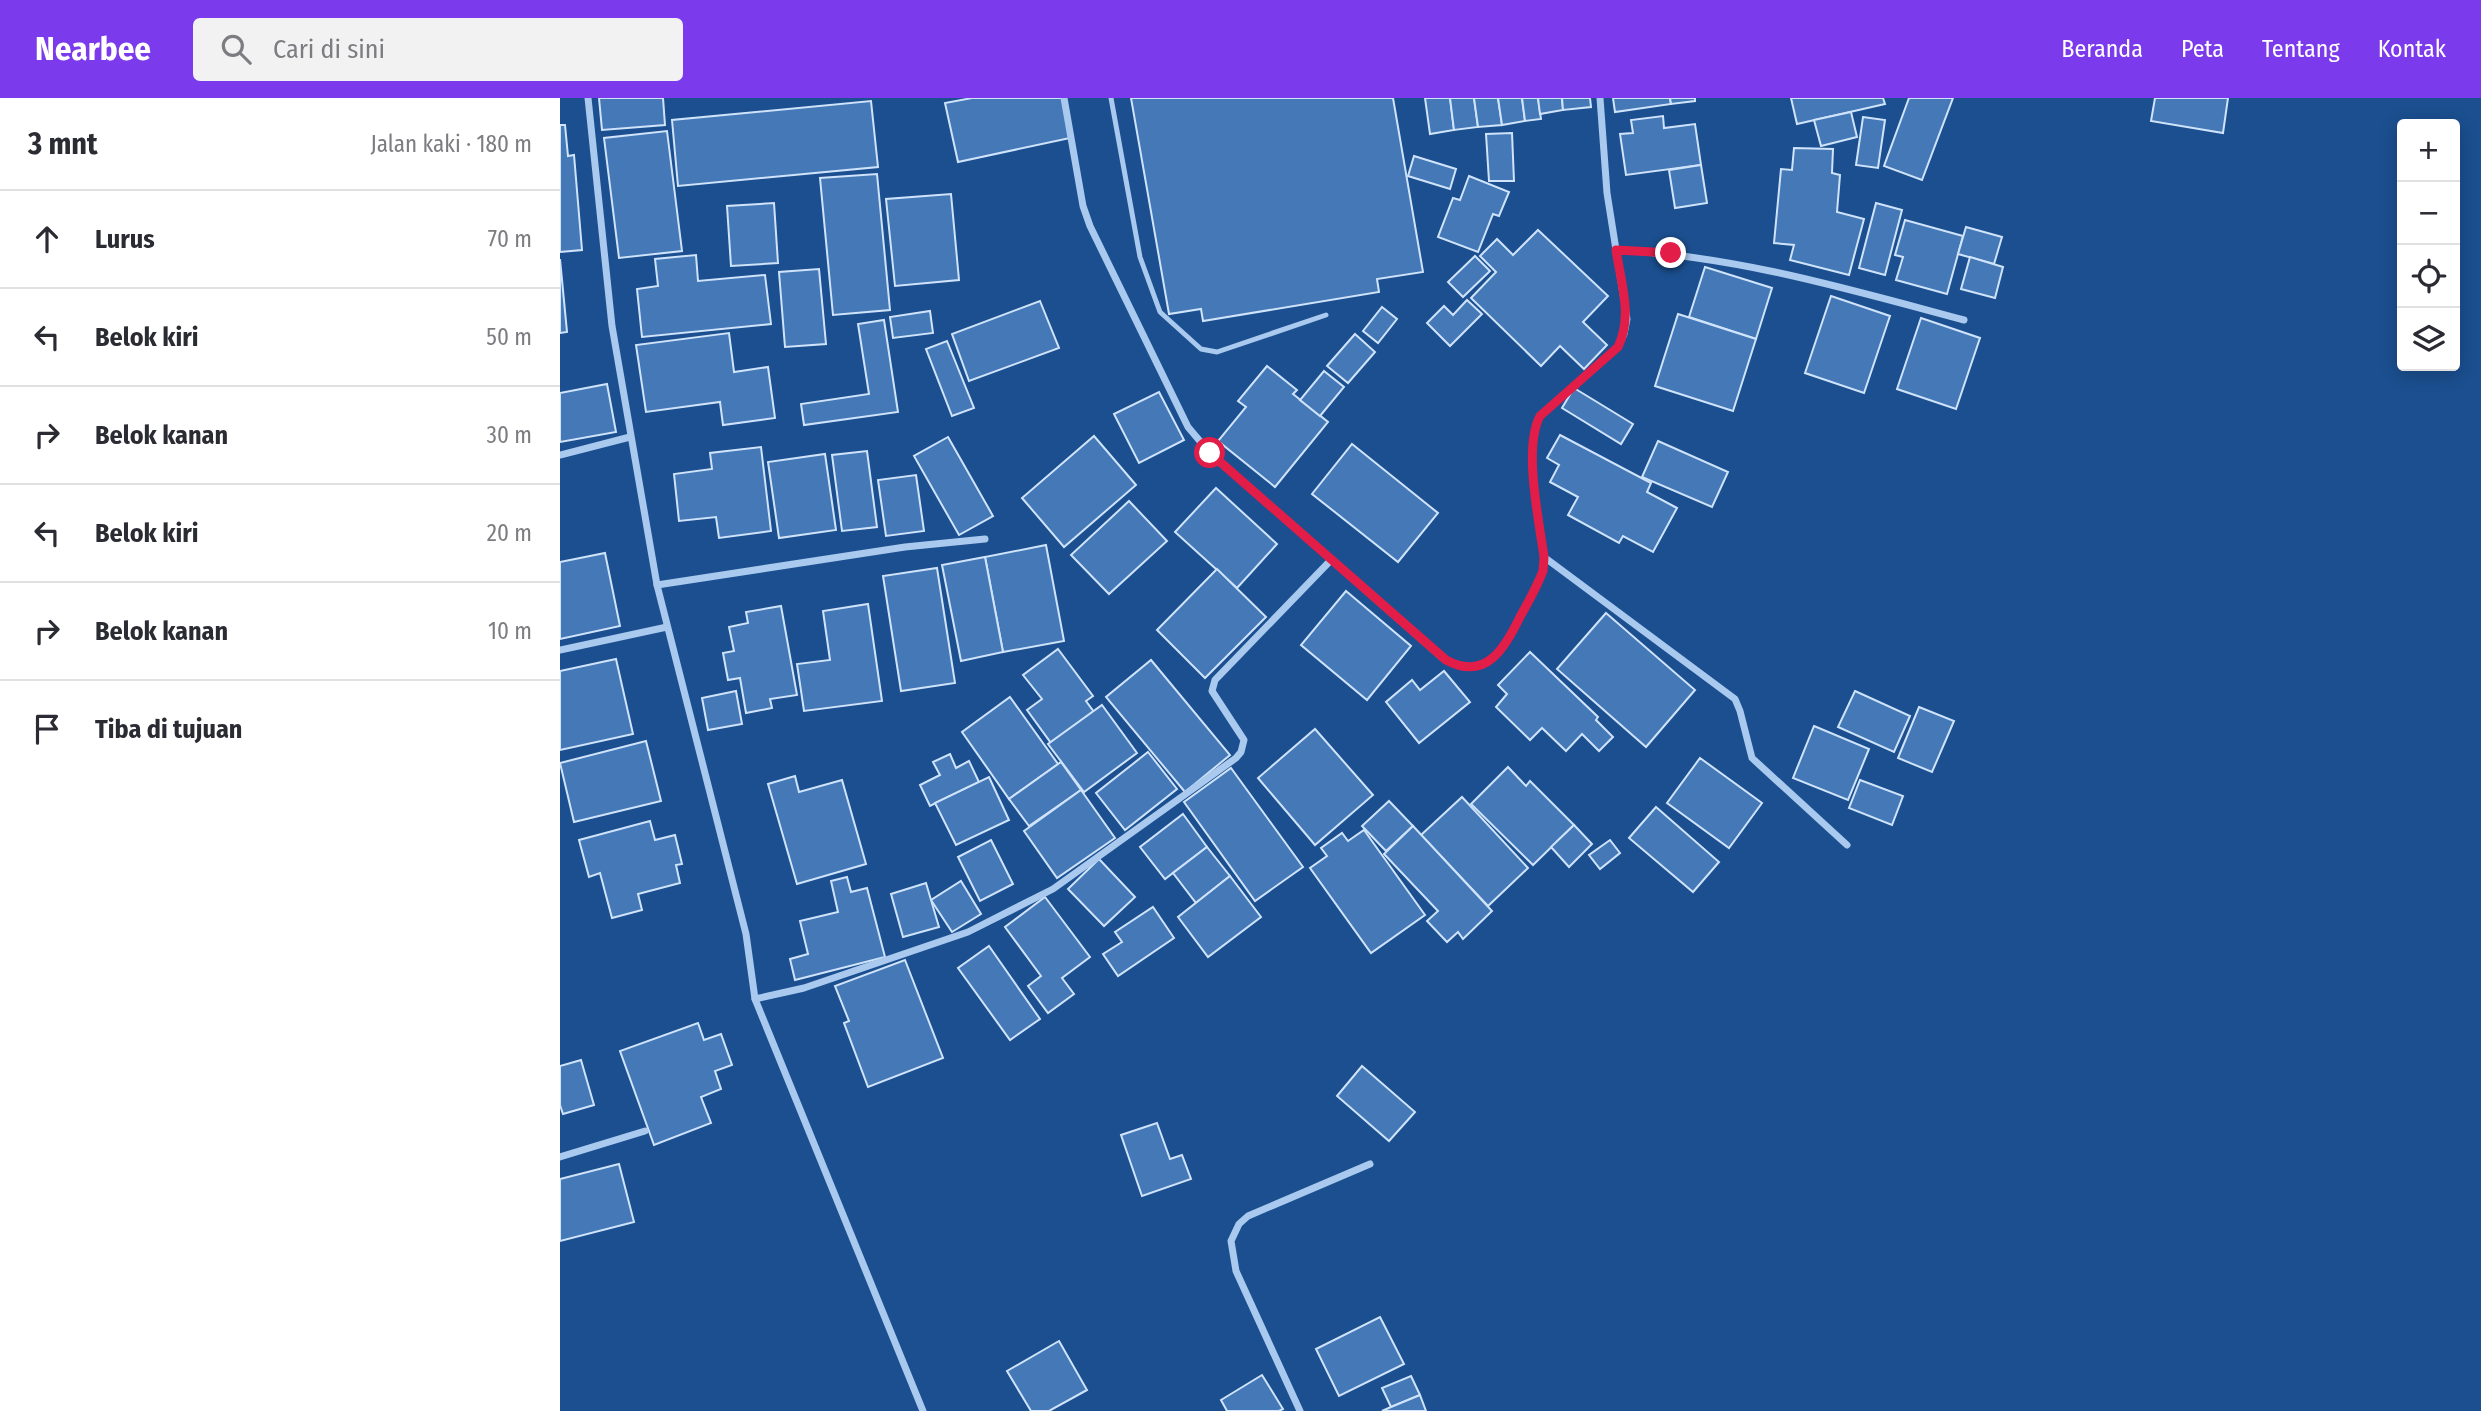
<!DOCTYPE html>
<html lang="id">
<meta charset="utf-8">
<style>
body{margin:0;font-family:"Fira Sans Condensed",sans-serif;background:#f2f2f3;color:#2b2b33}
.controls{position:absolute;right:21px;top:21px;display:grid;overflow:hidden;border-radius:7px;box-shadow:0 4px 18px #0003}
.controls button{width:63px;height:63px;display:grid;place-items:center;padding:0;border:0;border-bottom:2px solid #e1e1e2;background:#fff;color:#2b2b33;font:35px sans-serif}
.stop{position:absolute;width:21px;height:21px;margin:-16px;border:5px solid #e11d48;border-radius:50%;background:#fff}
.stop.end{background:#e11d48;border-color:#fff;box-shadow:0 2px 7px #0008}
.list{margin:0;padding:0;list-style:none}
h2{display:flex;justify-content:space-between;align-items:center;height:91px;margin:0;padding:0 28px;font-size:30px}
h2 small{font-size:23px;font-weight:400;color:#7c7c81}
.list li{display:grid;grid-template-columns:46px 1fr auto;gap:21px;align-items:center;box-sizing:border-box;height:98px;padding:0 28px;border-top:2px solid #e1e1e2}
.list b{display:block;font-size:26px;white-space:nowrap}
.list em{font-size:23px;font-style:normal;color:#7c7c81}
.icon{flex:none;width:38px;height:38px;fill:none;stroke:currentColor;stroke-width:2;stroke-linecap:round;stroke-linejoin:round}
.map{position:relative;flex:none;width:1921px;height:1313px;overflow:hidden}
header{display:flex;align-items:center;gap:42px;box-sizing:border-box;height:98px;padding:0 35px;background:#7c3aed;color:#fff}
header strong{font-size:33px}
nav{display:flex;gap:38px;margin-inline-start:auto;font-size:24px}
.search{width:490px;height:63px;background:#f2f2f3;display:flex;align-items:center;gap:18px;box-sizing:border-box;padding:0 24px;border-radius:7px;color:#7c7c81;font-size:26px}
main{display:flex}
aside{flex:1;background:#fff}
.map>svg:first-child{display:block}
</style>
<header>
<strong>Nearbee</strong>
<div class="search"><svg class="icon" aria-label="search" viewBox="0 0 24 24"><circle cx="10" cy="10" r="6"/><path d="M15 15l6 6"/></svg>Cari di sini</div>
<nav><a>Beranda</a><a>Peta</a><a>Tentang</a><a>Kontak</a></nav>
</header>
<main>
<aside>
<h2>3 mnt<small>Jalan kaki · 180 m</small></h2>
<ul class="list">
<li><svg class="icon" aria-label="ahead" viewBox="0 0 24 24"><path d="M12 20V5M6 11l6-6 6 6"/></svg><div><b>Lurus</b></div><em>70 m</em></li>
<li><svg class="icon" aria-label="left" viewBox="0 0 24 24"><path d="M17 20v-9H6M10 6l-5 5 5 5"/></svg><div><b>Belok kiri</b></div><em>50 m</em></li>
<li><svg class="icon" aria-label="right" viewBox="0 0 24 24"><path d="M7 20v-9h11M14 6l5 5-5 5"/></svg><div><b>Belok kanan</b></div><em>30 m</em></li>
<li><svg class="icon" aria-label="left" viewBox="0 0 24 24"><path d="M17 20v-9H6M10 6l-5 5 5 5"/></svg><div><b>Belok kiri</b></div><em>20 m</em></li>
<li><svg class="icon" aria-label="right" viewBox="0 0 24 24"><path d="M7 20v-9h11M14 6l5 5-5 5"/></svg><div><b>Belok kanan</b></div><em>10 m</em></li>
<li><svg class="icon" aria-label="arrive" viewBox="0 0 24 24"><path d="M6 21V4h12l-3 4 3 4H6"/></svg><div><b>Tiba di tujuan</b></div></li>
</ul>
</aside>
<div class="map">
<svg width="1921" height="1313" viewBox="0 0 1921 1313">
<rect width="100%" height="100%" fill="#1b4f8f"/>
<!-- building -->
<g fill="#4478b7" stroke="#cfe3fa" stroke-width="2">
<path d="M39,0H103L105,27L42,32Z"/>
<path d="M412,0H502L510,40L398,64L385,5Z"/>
<path d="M571,0H833L863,174L817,181L819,194L643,223L641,211L609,216Z"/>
<path d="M865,0H890L894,32L870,36Z"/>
<path d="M890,0H914L918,29L894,32Z"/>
<path d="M914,0H938L942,27L918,29Z"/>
<path d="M938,0H962L965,23L942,27Z"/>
<path d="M962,0H978L981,21L965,23Z"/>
<path d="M978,0H1002L1003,12L980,16Z"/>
<path d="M1002,0H1030L1031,9L1003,12Z"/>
<path d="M1053,0H1110L1111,6L1055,14Z"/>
<path d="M1110,0H1135V3L1111,6Z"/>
<path d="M1231,0H1323L1325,6L1237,26Z"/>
<path d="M1349,0H1393L1362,82L1324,68Z"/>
<path d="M1595,0H1668L1663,35L1591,23Z"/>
<path d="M311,3L318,69L118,88L112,22Z"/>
<path d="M1291,14L1297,39L1261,48L1254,22Z"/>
<path d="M1103,18L1104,30L1135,26L1141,67L1066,77L1060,36L1073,35L1071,22Z"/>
<path d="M1303,19L1325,22L1318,70L1296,67Z"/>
<path d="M0,27H5L8,58L14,57L22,152L0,154Z"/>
<path d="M107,33L122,153L59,160L44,40Z"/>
<path d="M952,35L954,83H929L926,36Z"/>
<path d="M1234,50L1273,51L1272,75L1280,77L1277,114L1304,121L1289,177L1230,162L1234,147L1214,145L1221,71L1232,72Z"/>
<path d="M854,58L896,71L890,91L848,78Z"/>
<path d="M1141,67L1147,105L1115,110L1109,72Z"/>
<path d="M317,76L330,212L273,217L260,80Z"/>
<path d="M909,78L949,94L939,118L933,116L918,154L878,139L893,100L900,102Z"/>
<path d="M391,96L399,182L335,188L326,101Z"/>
<path d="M214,105L218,165L171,168L167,108Z"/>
<path d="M1316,105L1342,112L1325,177L1299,170Z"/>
<path d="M1345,122L1403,138L1387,196L1336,182L1343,159L1335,157Z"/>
<path d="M1406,129L1442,139L1434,166L1398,156Z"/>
<path d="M978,132L1048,198L1023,224L1047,247L1024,271L1000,248L981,268L911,200L936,174L920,158L937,141L953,157Z"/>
<path d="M136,157L138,183L205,177L211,226L82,239L77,191L98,188L95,161Z"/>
<path d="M915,158L930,173L903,199L888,184Z"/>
<path d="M1410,159L1443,169L1435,200L1401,191Z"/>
<path d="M0,161L7,234L0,235Z"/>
<path d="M1145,169L1212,190L1196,241L1129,219Z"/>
<path d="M259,171L266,246L225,249L219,174Z"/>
<path d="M1271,198L1330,218L1304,295L1245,275Z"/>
<path d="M907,202L922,216L890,248L867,225L884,208L893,217Z"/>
<path d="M480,203L499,250L409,283L392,236Z"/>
<path d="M822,209L837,221L818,245L803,233Z"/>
<path d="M370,213L373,235L333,240L330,219Z"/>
<path d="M1118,216L1196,241L1173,313L1095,288Z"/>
<path d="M1361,220L1420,240L1396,311L1337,291Z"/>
<path d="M324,222L338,314L244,327L241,306L309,296L298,226Z"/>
<path d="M169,235L174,274L208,269L215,320L163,327L160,304L86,314L76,247Z"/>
<path d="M795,236L815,254L788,285L767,268Z"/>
<path d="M387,243L414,310L392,318L366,251Z"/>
<path d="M707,268L737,292L733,296L768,324L715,389L658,343L686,309L678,303Z"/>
<path d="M764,273L784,289L760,318L740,302Z"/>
<path d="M47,286L56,334L0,344V295Z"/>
<path d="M1014,290L1073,326L1061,346L1002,310Z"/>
<path d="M599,294L624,342L579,365L554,316Z"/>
<path d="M1000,337L1091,385L1087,394L1117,410L1093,454L1063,438L1059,445L1008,417L1018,399L990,384L999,367L987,360Z"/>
<path d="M534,338L576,387L504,449L462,400Z"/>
<path d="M388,339L433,418L399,437L354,358Z"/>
<path d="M1098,343L1168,374L1152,409L1082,379Z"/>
<path d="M792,346L878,415L838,464L752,396Z"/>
<path d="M201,349L211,433L159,440L156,419L119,423L114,376L152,371L150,355Z"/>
<path d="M307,353L317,429L282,433L272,357Z"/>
<path d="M265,356L276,432L219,440L208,364Z"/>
<path d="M356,377L364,433L326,438L318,382Z"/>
<path d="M656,390L717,446L677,490L615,434Z"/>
<path d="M569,403L607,443L549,496L511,457Z"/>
<path d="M486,447L504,543L443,554L425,459Z"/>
<path d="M45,455L60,528L0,541V464Z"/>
<path d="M425,459L443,554L401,563L382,467Z"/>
<path d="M377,470L395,585L341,593L323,478Z"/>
<path d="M657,471L706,519L645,580L597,532Z"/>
<path d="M786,493L851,548L807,602L741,547Z"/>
<path d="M308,506L322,603L244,613L237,566L270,562L263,513Z"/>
<path d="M221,508L237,597L210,601L212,610L186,615L180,580L168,582L163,555L174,553L169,529L188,525L186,514Z"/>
<path d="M1046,515L1135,592L1086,649L997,571Z"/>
<path d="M498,551L533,598L526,603L534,614L491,645L467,612L482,601L463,577Z"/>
<path d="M970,554L1038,619L1036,622L1053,639L1039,653L1022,636L1006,653L982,630L970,642L936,609L947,596L938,587Z"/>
<path d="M56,561L73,636L0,652V573Z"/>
<path d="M591,562L670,657L625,694L546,599Z"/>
<path d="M884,573L910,604L859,645L826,604L852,582L860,592Z"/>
<path d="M176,593L182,626L148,632L142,600Z"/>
<path d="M1295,593L1350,618L1334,654L1278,629Z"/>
<path d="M450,599L498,666L449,701L402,634Z"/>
<path d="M542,607L577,655L524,694L488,646Z"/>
<path d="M1359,609L1394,623L1372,674L1338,660Z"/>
<path d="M1254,628L1309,651L1288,702L1233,680Z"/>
<path d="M755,631L813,697L755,747L698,680Z"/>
<path d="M86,643L101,703L14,724L0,665Z"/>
<path d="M588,654L617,691L565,732L536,695Z"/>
<path d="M390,656L396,670L409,663L419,684L370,708L360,687L380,677L373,664Z"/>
<path d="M1140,660L1202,705L1169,750L1107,705Z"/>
<path d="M501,664L521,692L469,728L449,701Z"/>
<path d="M948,669L966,688L970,683L1014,727L973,767L911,706Z"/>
<path d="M671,670L743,769L695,803L624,704Z"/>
<path d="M235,678L239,694L282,682L306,766L237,786L208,686Z"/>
<path d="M429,679L449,722L396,747L375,705Z"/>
<path d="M1300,682L1343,698L1332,727L1289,710Z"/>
<path d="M521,692L555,740L497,780L464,733Z"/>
<path d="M902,699L968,770L928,808L861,737Z"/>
<path d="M829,703L853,728L826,753L802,728Z"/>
<path d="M1096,709L1159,764L1133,794L1069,740Z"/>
<path d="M623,716L647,749L605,781L580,749Z"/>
<path d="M90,723L95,742L115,737L122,766L116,767L120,785L78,796L82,812L52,820L40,775L29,779L19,742Z"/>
<path d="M1014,727L1032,746L1009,769L991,749Z"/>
<path d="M853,728L932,813L903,841L898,834L887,844L867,823L878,813L824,756Z"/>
<path d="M804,732L865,817L811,855L750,770L767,758L761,750L782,735L788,743Z"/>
<path d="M431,742L453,786L420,803L398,759Z"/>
<path d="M1050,742L1060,755L1040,771L1029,757Z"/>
<path d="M647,749L670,778L636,805L613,775Z"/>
<path d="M539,761L575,799L544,828L508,791Z"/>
<path d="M670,778L701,819L648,859L618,819Z"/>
<path d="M287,779L291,794L307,790L325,859L235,882L230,861L248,856L240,823L278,814L271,783Z"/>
<path d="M401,783L421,816L392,834L371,802Z"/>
<path d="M366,785L379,829L343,839L331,796Z"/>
<path d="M485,799L530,859L502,880L514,896L488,915L468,888L481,878L445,829Z"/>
<path d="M593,809L614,840L558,878L543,856L562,844L555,834Z"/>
<path d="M429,848L480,921L450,942L398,870Z"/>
<path d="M345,862L383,960L308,989L284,925L289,923L275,888Z"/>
<path d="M138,925L144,942L161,936L172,967L155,973L161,991L141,999L151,1025L94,1047L60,953Z"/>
<path d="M21,962L34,1007L3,1016L0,1007V968Z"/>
<path d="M802,968L855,1014L829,1043L777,998Z"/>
<path d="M597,1025L610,1061L622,1057L631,1081L582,1098L561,1037Z"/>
<path d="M59,1066L74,1124L0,1143V1081Z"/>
<path d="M820,1219L844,1266L779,1298L756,1251Z"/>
<path d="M499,1243L527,1292L489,1313H471L447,1273Z"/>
<path d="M702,1277L723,1311L719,1313H667L661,1302Z"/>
<path d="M851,1278L860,1297L831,1309L822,1290Z"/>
<path d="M860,1297L866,1313H822L831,1309Z"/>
</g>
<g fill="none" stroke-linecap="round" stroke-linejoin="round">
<!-- service -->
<path stroke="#a9c9ee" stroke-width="5" d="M551,0L580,159L600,214L641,251L657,254L766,217"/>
<!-- minor -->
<g stroke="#a9c9ee" stroke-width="7">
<path d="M28,0L52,228L97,487L186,836L195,901L363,1313"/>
<path d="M504,0L523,108L530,128L628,329L650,355L885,562C927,584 945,550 961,517C969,503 977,488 983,473L984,459C979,423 963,349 980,318L1058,249L1064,236L1067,221L1047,95L1040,0"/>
<path d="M1056,152C1176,158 1288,191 1404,222"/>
<path d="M0,357L70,339"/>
<path d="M984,459L1175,601L1180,613L1192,660L1287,747"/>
<path d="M97,487L345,449L425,441"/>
<path d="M0,552L107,529"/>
<path d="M195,901L244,890L408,834L493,791L676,660L681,654L684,642L652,593L655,582L771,462"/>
<path d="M0,1059L85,1033"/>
<path d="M740,1313L676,1173L671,1143L679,1126L688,1118L810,1066"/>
</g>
</g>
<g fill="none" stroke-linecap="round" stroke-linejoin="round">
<!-- route -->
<path stroke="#e11d48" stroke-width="9" d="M650,355L886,562C927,584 945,549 961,517C969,503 977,488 983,473L984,459C979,422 963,350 980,318L1058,249C1073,218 1061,185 1056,152L1111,155"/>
</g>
</svg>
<div class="controls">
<button>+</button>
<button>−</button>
<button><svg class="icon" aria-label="locate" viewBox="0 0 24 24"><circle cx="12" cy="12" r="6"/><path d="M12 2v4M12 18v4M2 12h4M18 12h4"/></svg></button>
<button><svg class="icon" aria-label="layers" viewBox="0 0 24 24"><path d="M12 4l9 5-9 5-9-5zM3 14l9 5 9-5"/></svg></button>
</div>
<div class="stop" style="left:650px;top:355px"></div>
<div class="stop end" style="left:1111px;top:155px"></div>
</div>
</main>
